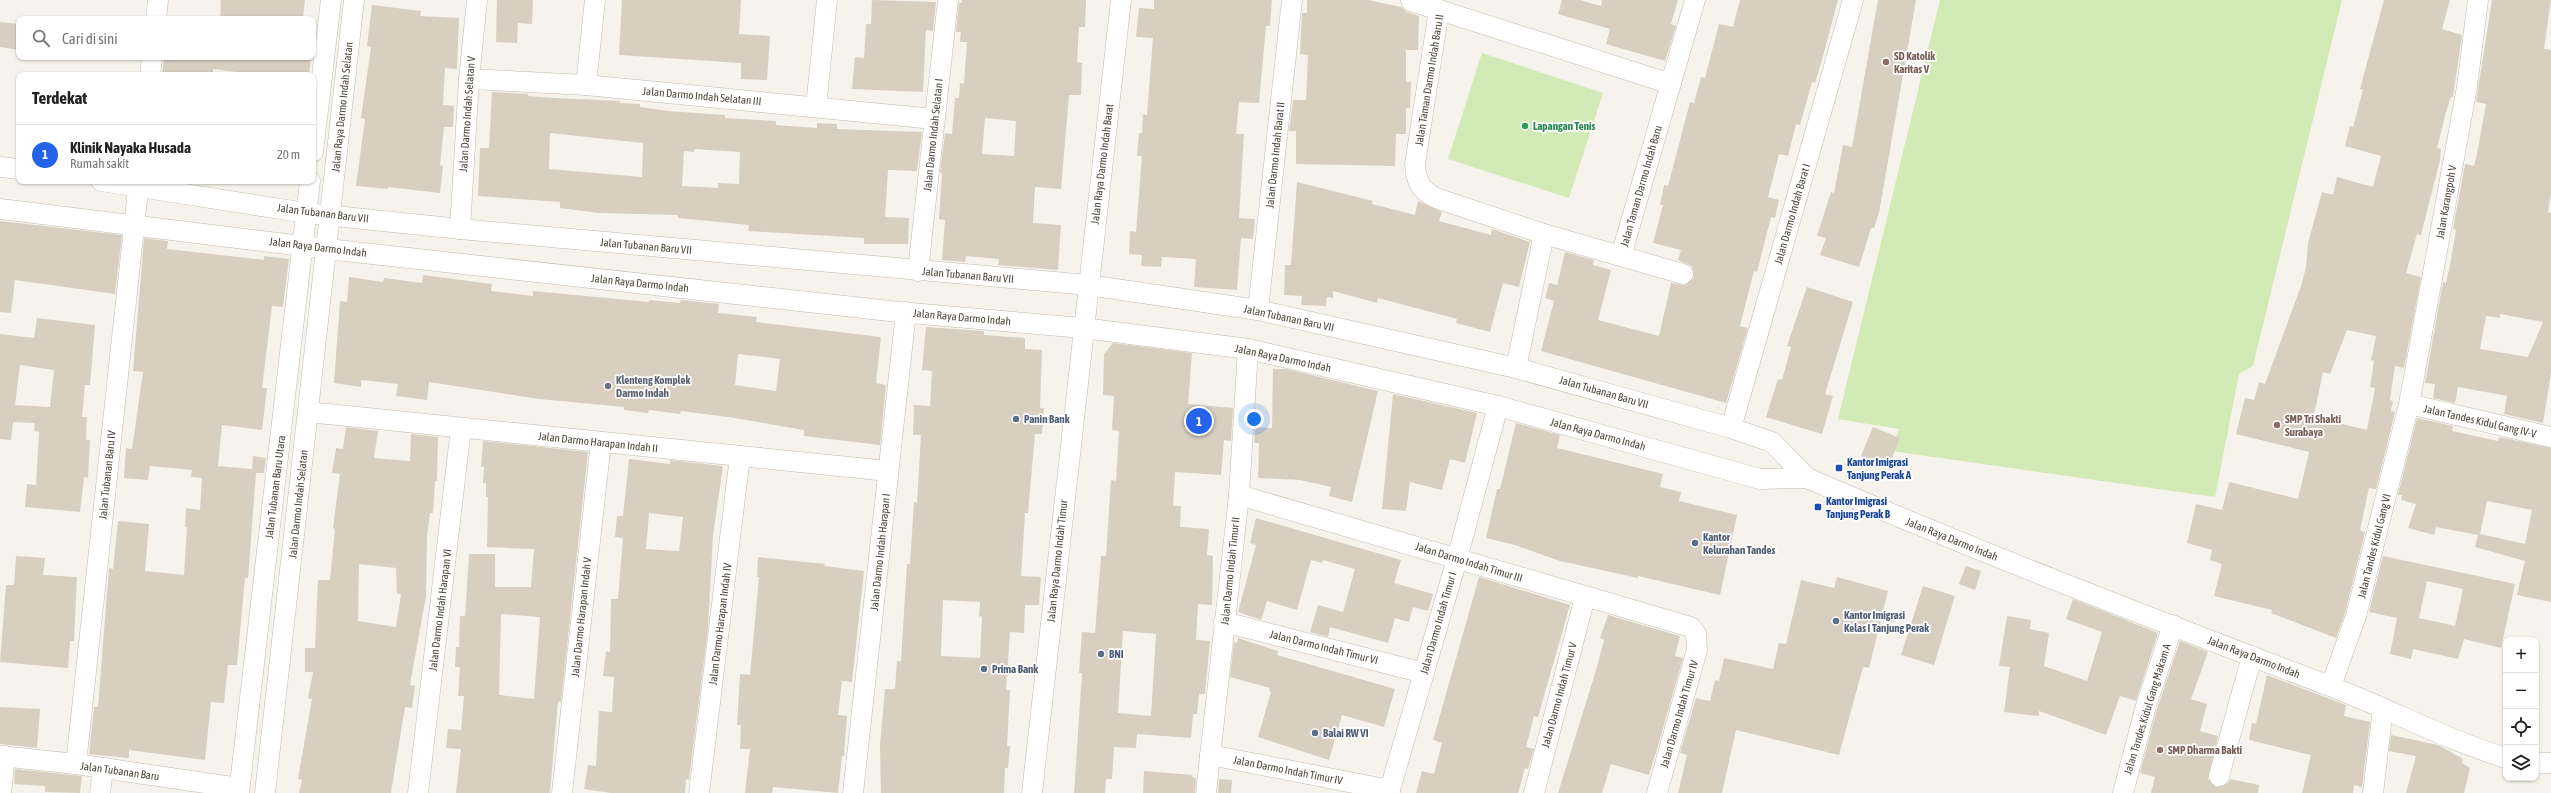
<!DOCTYPE html>
<html lang="id">
<meta charset="utf-8">
<style>
body{margin:0;font-family:"Asap Condensed",sans-serif;background:#f6f6f6;color:#222}
.controls{position:absolute;right:12px;bottom:12px;display:grid;overflow:hidden;border-radius:8px;box-shadow:0 1px 3px #0004}
.controls button{width:36px;height:36px;display:grid;place-items:center;padding:0;border:0;border-bottom:1px solid #e0e0e0;background:#fff;color:#222;font:20px sans-serif}
.you{position:absolute;left:1254px;top:419px;width:14px;height:14px;margin:-10px;border:3px solid #fff;border-radius:50%;background:#1a73e8;box-shadow:0 0 0 6px #1a73e833}
.badge{display:grid;place-items:center;width:26px;height:26px;border-radius:50%;background:#2563eb;color:#fff;font-size:13px;font-weight:700}
.pin{position:absolute;translate:-50% -50%;border:2px solid #fff;box-shadow:0 1px 4px #0006}
.list{margin:0;padding:0;list-style:none}
h2{display:flex;justify-content:space-between;align-items:center;height:52px;margin:0;padding:0 16px;font-size:17px}
h2 small{font-size:13px;font-weight:400;color:#767676}
.list li{display:grid;grid-template-columns:26px 1fr auto;gap:12px;align-items:center;box-sizing:border-box;height:60px;padding:0 16px;border-top:1px solid #e0e0e0}
.list b{display:block;font-size:15px;white-space:nowrap}
.list p{margin:0;font-size:13px;white-space:nowrap;color:#767676}
.list em{font-size:13px;font-style:normal;color:#767676}
.icon{flex:none;width:22px;height:22px;fill:none;stroke:currentColor;stroke-width:2;stroke-linecap:round;stroke-linejoin:round}
.map{position:relative;flex:none;width:2551px;height:793px;overflow:hidden}
.search{position:absolute;background:#fff;box-shadow:0 1px 3px #0004;left:16px;top:16px;width:300px;height:44px;display:flex;align-items:center;gap:10px;box-sizing:border-box;padding:0 14px;border-radius:8px;color:#767676;font-size:15px}
.panel{position:absolute;background:#fff;box-shadow:0 1px 3px #0004;left:16px;top:72px;width:300px;height:112px;border-radius:8px}
.map>svg:first-child{display:block}
</style>
<div class="map">
<svg width="2551" height="793" viewBox="0 0 2551 793">
<rect width="100%" height="100%" fill="#f6f3ec"/>
<!-- green -->
<g fill="#d2eab5">
<path d="M1940,0H2342L2253,366L2239,374L2215,497L1891,451L1899,429L1838,419Z"/>
<path d="M1482,53L1603,93L1569,198L1448,159Z"/>
</g>
<!-- building -->
<g fill="#d8cfc1" fill-rule="evenodd">
<path d="M221,0H305L303,19H220Z"/>
<path d="M497,0H533L532,24L518,23L517,43L496,42Z"/>
<path d="M622,0H741L739,34L770,36L767,80L741,79V63L619,55Z"/>
<path d="M872,0L936,2L933,31L926,30L923,92L852,89L855,57L864,58L866,24H871Z"/>
<path d="M962,0H1086L1085,27H1079L1077,62L1082,63L1081,95H1069L1061,189L1035,187L1033,223L1061,225L1058,270L998,265L999,259L966,256L965,262L942,260L945,220L939,219L942,173L940,172L945,133L952,134L955,98H959L960,83L964,84L967,42H960L961,32H956L959,3H962ZM985,118L1016,121L1014,156L982,154Z"/>
<path d="M1154,0H1272L1270,26H1266L1259,103L1239,102L1236,134H1244L1239,218L1255,219L1253,239L1241,238L1237,290L1194,287L1196,259L1162,257L1161,267L1141,266L1142,255L1129,254L1130,231L1136,232L1142,156H1137L1139,133H1142L1143,114L1147,115L1153,38L1136,37L1139,8L1154,9Z"/>
<path d="M1307,0H1368L1401,7L1407,12L1419,16L1418,50H1406V82H1411L1410,108H1406V134H1396L1395,166L1296,164V131H1289L1293,100H1306L1308,55L1300,54L1302,13H1307Z"/>
<path d="M1562,0H1580L1601,6L1602,0H1678L1671,24L1676,26L1665,61L1606,44L1610,29L1558,14Z"/>
<path d="M1740,0H1838L1823,56L1815,83L1812,82L1800,125L1796,124L1788,156L1779,154L1768,197L1779,200L1775,218L1771,217L1757,272L1754,271L1740,326L1748,328L1726,403L1541,351L1554,301L1545,298L1549,283L1557,285L1565,252L1594,260L1593,265L1611,270L1598,320L1659,336L1671,283L1685,285L1694,278L1692,266L1678,260L1681,250L1653,243L1663,205H1660L1664,185L1668,186L1690,102L1694,103L1701,77L1705,78L1719,24L1733,27Z"/>
<path d="M1878,0H1916L1879,213L1874,228H1871L1859,267L1820,255L1826,238L1817,236L1831,192L1834,193L1843,145L1852,147Z"/>
<path d="M2384,0H2450L2442,29L2462,35L2453,97H2451L2446,112L2437,148L2441,149L2440,160L2421,235L2417,234L2406,273L2421,277L2404,368L2395,366L2390,400L2393,401L2391,411L2395,412L2376,489L2369,488L2360,530L2365,532L2345,613L2336,638L2271,613L2272,610L2214,596L2222,564L2210,560L2212,550L2187,543L2196,504L2222,510L2229,482L2298,499L2309,452L2236,434L2245,398L2254,400L2259,382L2265,384L2301,286L2306,267L2308,243L2322,192L2333,195L2337,177L2373,187L2381,156L2345,146L2350,126L2353,127L2363,90L2360,89ZM2347,330L2376,336L2371,360L2374,361L2370,387L2375,388L2367,430L2317,418L2314,415L2323,372L2330,374Z"/>
<path d="M2492,0H2551L2544,49L2551,50V194L2548,212L2551,213V373L2543,423L2504,414L2507,396L2458,387L2455,403L2433,398L2435,384L2425,383L2443,282L2446,283L2450,265L2456,230L2453,229L2465,164L2474,166L2478,149L2486,104L2476,102ZM2500,314L2543,322L2528,357L2480,349L2486,316L2500,318Z"/>
<path d="M372,5L421,11L420,16L459,18L457,69L445,68L443,105L454,106L453,127H444L440,165L443,166L440,193L388,187V189L356,186L365,119L361,118L371,47L367,46Z"/>
<path d="M0,22L19,24V50L0,47Z"/>
<path d="M164,57H311L309,75H259L213,69V75H162Z"/>
<path d="M492,92L528,94V96L555,98L620,101V103L640,104V107L668,111L725,115V118L776,121V125L817,128V123L837,124V129L922,132L917,171L888,170L885,217L909,218L908,244H864V238L748,231L749,225L678,218V215L599,213L560,208V202L478,196L480,148H489ZM550,133L643,143L642,177L549,169ZM694,149L740,152L739,184L718,183V188L682,186L684,151L694,152Z"/>
<path d="M1297,182L1373,201L1372,204L1415,215L1418,201L1442,212L1439,221L1491,235L1492,229L1530,242L1519,287L1503,283L1490,332L1456,323L1457,319L1378,298L1377,303L1333,291V298L1327,297L1326,306L1301,305L1302,296L1284,295L1285,265H1291Z"/>
<path d="M0,221L122,235L115,294L15,280L11,313L0,312Z"/>
<path d="M144,238L168,241L167,249L264,260V256L289,259L283,307L272,306L262,388H267L262,430L222,425L218,466L252,469L253,456L266,458L264,473H256L248,578H245L237,665H228L224,703L211,702L205,760L129,750V758L89,754L94,707H98L109,568L113,569L118,521L149,524L145,571L184,575L187,527H185L186,508L200,510L202,478L191,477L192,470L150,466L148,480L124,478L126,448L132,449L143,372L133,371Z"/>
<path d="M423,275L492,284L491,291L533,296V291L649,302V300L680,303L681,300L719,304L718,313L757,317L756,322L881,337L876,383L886,385L880,445L804,436V430L735,418L681,411L680,414L649,410L648,413L624,410V407L539,399L429,382L427,400L396,396L398,384L361,380V387L334,383L340,301L347,302L349,277L383,282L384,278L422,283ZM738,354L780,359L776,391L735,385Z"/>
<path d="M1807,287L1853,302L1825,394L1833,396L1822,434L1766,417L1778,379L1782,380L1791,347L1787,346Z"/>
<path d="M37,318L95,325L90,385H85L82,417H87L86,440H90L88,478L84,477L80,512L25,507L27,484L36,485L39,432L34,431L35,423L13,422L11,440L0,439V334L34,338ZM20,365L54,370L50,407L15,405Z"/>
<path d="M926,327L984,331V335L1025,338V349L1042,350L1040,408H1044L1042,434H1035L1028,513H1025L1021,576L1041,577L1039,605H1025L1024,633L1010,632L1006,690H1010L1007,746H1010L1008,768H1005L1004,793H881L880,745L885,689H895L897,661H901L907,564H910L914,502L917,503L921,435H913L914,405L930,406L932,371L922,370ZM943,600L980,602L979,616L982,617L980,658L941,656Z"/>
<path d="M1113,343L1192,353L1188,404L1233,408L1231,441L1224,440L1221,475L1175,472L1173,506H1181L1180,527L1209,529L1207,555L1213,556L1212,605L1198,604L1196,640L1210,641L1205,694H1199L1197,714H1193L1191,738L1137,734L1136,748L1114,747L1112,779H1106L1105,793H1074L1082,673H1079L1082,632L1095,633L1101,556H1106L1111,480L1116,481L1119,431L1112,430L1114,396L1103,395L1104,354ZM1123,631L1156,634L1151,716L1118,713Z"/>
<path d="M1273,369H1286L1378,391L1352,502L1329,496L1331,487L1300,480L1258,478L1259,443H1254L1255,427L1272,428Z"/>
<path d="M1393,394L1477,413L1465,463L1450,459L1442,490L1410,482L1406,511L1382,509Z"/>
<path d="M2417,418L2453,426L2452,431L2498,441L2499,437L2551,448V602L2517,595L2525,561L2475,547L2478,535L2436,527L2434,535L2408,528L2416,504L2401,500L2402,495H2398ZM2487,501L2532,510L2525,544L2480,534Z"/>
<path d="M1516,423L1560,435L1557,448L1663,474L1660,487L1681,492L1679,501L1737,515L1720,595L1638,576V578L1560,561L1515,545L1486,538L1497,489H1500Z"/>
<path d="M346,427L378,431L374,458L410,461L411,434L438,437L437,481H435L433,513H430L427,536L426,596L410,685L415,686L412,708L405,707L391,793H299L302,780L298,779L312,699L308,698L313,672H305V648H315L318,580H330L335,529L333,528L340,474L332,473L336,448L343,449ZM359,564L396,568L397,594H401L396,627L358,621Z"/>
<path d="M1873,427L1900,438L1888,467L1861,456Z"/>
<path d="M483,441L588,452L561,702L558,701L550,793H456L461,749L446,748L448,729L461,730L464,696H458L460,667H455L456,647H459L460,616H465L469,554H495V587H531L534,549L487,547L488,497H486V483H483L484,467H481ZM501,614L540,617L534,699L499,695Z"/>
<path d="M629,459L670,464V460L723,466L713,535L708,628L689,780L686,779L685,793H611L584,789L588,765L596,766L599,711L612,712L614,677L603,676L606,651L610,652L611,599H618L623,538L615,537L617,516H623ZM649,513L683,517L679,551L646,549Z"/>
<path d="M1256,518L1401,560L1394,583L1433,594L1428,611L1413,607L1409,622L1395,618L1388,643L1330,627L1328,637L1310,632L1318,605L1343,612L1355,569L1323,560L1322,563L1311,560L1297,610L1267,601L1261,620L1238,612L1256,545L1250,543Z"/>
<path d="M16,556L45,558L43,575L77,577L74,641H70L68,668L0,662L6,585H14Z"/>
<path d="M2383,556L2515,584L2501,648L2464,639L2458,659L2413,649L2411,659L2390,654L2397,618L2369,612ZM2427,581L2463,589L2455,626L2419,618Z"/>
<path d="M758,557L825,564L824,566L864,571L852,682L842,681L838,715L847,716L844,756H842L838,793L773,787L772,793H745L750,749H740L741,725H737L740,674L750,675L759,577H757Z"/>
<path d="M1966,566L1981,571L1975,590L1959,584Z"/>
<path d="M1479,577L1570,605L1538,717L1534,716L1526,747L1534,749L1528,769L1525,768L1518,793H1416L1422,771L1434,774L1442,743L1433,740Z"/>
<path d="M1837,577L1888,591L1869,668L1863,667L1839,755L1736,730L1722,793H1678L1687,755L1680,753L1696,698L1710,701L1715,680L1719,681L1724,658L1773,669L1779,643L1786,644L1801,580L1834,588Z"/>
<path d="M1923,586L1955,596L1934,665L1901,655Z"/>
<path d="M2073,599L2158,633L2136,701L2120,696L2106,735L2039,711V716L2004,712L2010,667L1999,666L2007,616L2031,620L2030,629L2049,633L2044,666L2087,681L2102,632L2066,619Z"/>
<path d="M1608,615L1680,636L1675,656L1683,658L1658,746L1649,775L1611,764L1602,793H1558L1597,667L1604,640L1600,638Z"/>
<path d="M1238,638L1278,651L1277,655L1395,689L1384,727L1342,715L1329,760L1258,737L1271,692L1269,691L1270,688L1230,677L1234,642L1237,643Z"/>
<path d="M2180,641L2208,652L2191,699L2207,704L2200,731L2218,736L2208,779L2216,787L2227,784L2230,779L2259,785L2258,793H2151L2155,777L2140,773L2157,709Z"/>
<path d="M2267,675L2346,705L2344,716L2370,722L2362,787L2354,785L2353,793H2302L2311,755L2249,740L2252,723L2256,724Z"/>
<path d="M0,707L40,709L37,748L0,744Z"/>
<path d="M2391,735L2438,745L2463,759L2462,763L2470,768L2464,793H2406L2416,756L2389,751Z"/>
<path d="M15,769L82,776L80,793L45,792V786L14,784Z"/>
<path d="M1144,771L1193,775L1192,777L1196,778L1195,793H1143Z"/>
<path d="M1219,779L1232,780L1231,793H1218Z"/>
</g>
<g fill="none" stroke-linecap="round" stroke-linejoin="round">
<!-- minor casing -->
<g stroke="#c2bbae" stroke-width="21">
<g id="minor">
<path d="M1411,1L1671,84"/>
<path d="M1439,10L1415,164C1416,181 1420,190 1436,198L1544,234L1683,274"/>
<path d="M156,19L158,0"/>
<path d="M150,75L152,57"/>
<path d="M469,79L586,85L934,119"/>
<path d="M586,85L595,0"/>
<path d="M816,107L827,0"/>
<path d="M313,152L331,0"/>
<path d="M0,167L19,169"/>
<path d="M101,181L306,213L460,229L1088,285L1258,310L1516,368L1731,428L1772,442L1807,478"/>
<path d="M0,209L327,249L899,312L1083,328L1248,349L1498,406L1760,479L1807,478C1979,552 2153,619 2327,685C2388,708 2444,739 2506,758"/>
<path d="M460,229L469,79L477,0"/>
<path d="M1621,256L1695,0"/>
<path d="M918,271L948,0"/>
<path d="M1258,310L1292,0"/>
<path d="M1516,368L1544,234"/>
<path d="M2409,404L2551,437"/>
<path d="M308,412L888,471"/>
<path d="M1731,428L1853,0"/>
<path d="M1239,495L1691,627L1696,634L1697,650L1657,793"/>
<path d="M1224,622L1424,673"/>
<path d="M2331,686L2356,616L2409,404L2467,87L2478,0"/>
<path d="M1210,755L1390,790"/>
<path d="M0,756L76,764L239,788"/>
<path d="M2536,763H2551"/>
<path d="M76,764L139,181"/>
<path d="M2219,776L2252,656"/>
<path d="M1,793L5,756"/>
<path d="M100,793L103,769"/>
<path d="M239,793L310,181"/>
<path d="M265,793L354,0"/>
<path d="M418,793L461,428"/>
<path d="M562,793L601,442"/>
<path d="M699,793L740,456"/>
<path d="M853,793L906,312"/>
<path d="M1032,793L1121,0"/>
<path d="M1206,793L1239,495L1248,349"/>
<path d="M1389,793L1457,559L1498,406"/>
<path d="M1534,793L1585,597"/>
<path d="M2123,793L2146,706L2173,625"/>
<path d="M2373,793L2383,708"/>
</g>
</g>
<!-- minor -->
<use href="#minor" stroke="#fff" stroke-width="20"/>
</g>
<!-- markers -->
<g fill="#8d6e63" stroke="#fff" stroke-width="1.5">
<circle cx="1886" cy="62" r="4"/>
<circle cx="2277" cy="425" r="4"/>
<circle cx="2160" cy="750" r="4"/>
</g>
<circle fill="#2e9e5b" stroke="#fff" stroke-width="1.5" cx="1525" cy="126" r="4"/>
<circle fill="#6b7280" stroke="#fff" stroke-width="1.5" cx="608" cy="386" r="4"/>
<g fill="#5c6f8a" stroke="#fff" stroke-width="1.5">
<circle cx="1016" cy="419" r="4"/>
<circle cx="1695" cy="543" r="4"/>
<circle cx="1836" cy="621" r="4"/>
<circle cx="1101" cy="654" r="4"/>
<circle cx="984" cy="669" r="4"/>
<circle cx="1315" cy="733" r="4"/>
</g>
<g fill="#1a4fb4" stroke="#fff" stroke-width="1.5">
<rect x="1835" y="464" width="8" height="8" rx="2"/>
<rect x="1814" y="503" width="8" height="8" rx="2"/>
</g>
<g text-anchor="middle" stroke-width="3.5" stroke-linejoin="round" paint-order="stroke">
<!-- education labels -->
<g font-size="11" font-weight="bold" fill="#785e54" stroke="#fff" text-anchor="start">
<text x="1894" y="60">SD Katolik<tspan x="1894" dy="13">Karitas V</tspan></text>
<text x="2285" y="423">SMP Tri Shakti<tspan x="2285" dy="13">Surabaya</tspan></text>
<text x="2168" y="754">SMP Dharma Bakti</text>
</g>
<!-- street labels -->
<g font-size="11" fill="#4b4439" stroke="#fff">
<text transform="translate(1429 80) rotate(-81)" y="4">Jalan Taman Darmo Indah Baru II</text>
<text transform="translate(702 96) rotate(5)" y="4">Jalan Darmo Indah Selatan III</text>
<text transform="translate(342 107) rotate(-84)" y="4">Jalan Raya Darmo Indah Selatan</text>
<text transform="translate(467 114) rotate(-86)" y="4">Jalan Darmo Indah Selatan V</text>
<text transform="translate(933 135) rotate(-84)" y="4">Jalan Darmo Indah Selatan I</text>
<text transform="translate(1275 155) rotate(-84)" y="4">Jalan Darmo Indah Barat II</text>
<text transform="translate(1102 164) rotate(-83)" y="4">Jalan Raya Darmo Indah Barat</text>
<text transform="translate(1641 186) rotate(-74)" y="4">Jalan Taman Darmo Indah Baru</text>
<text transform="translate(2446 202) rotate(-80)" y="4">Jalan Karangpoh V</text>
<text transform="translate(323 213) rotate(7)" y="4">Jalan Tubanan Baru VII</text>
<text transform="translate(1792 214) rotate(-74)" y="4">Jalan Darmo Indah Barat I</text>
<text transform="translate(646 246) rotate(5)" y="4">Jalan Tubanan Baru VII</text>
<text transform="translate(318 247) rotate(7)" y="4">Jalan Raya Darmo Indah</text>
<text transform="translate(968 275) rotate(5)" y="4">Jalan Tubanan Baru VII</text>
<text transform="translate(640 283) rotate(6)" y="4">Jalan Raya Darmo Indah</text>
<text transform="translate(962 317) rotate(5)" y="4">Jalan Raya Darmo Indah</text>
<text transform="translate(1289 318) rotate(12)" y="4">Jalan Tubanan Baru VII</text>
<text transform="translate(1283 358) rotate(12)" y="4">Jalan Raya Darmo Indah</text>
<text transform="translate(1604 392) rotate(16)" y="4">Jalan Tubanan Baru VII</text>
<text transform="translate(2480 421) rotate(13)" y="4">Jalan Tandes Kidul Gang IV-V</text>
<text transform="translate(1598 434) rotate(15)" y="4">Jalan Raya Darmo Indah</text>
<text transform="translate(598 442) rotate(6)" y="4">Jalan Darmo Harapan Indah II</text>
<text transform="translate(107 475) rotate(-84)" y="4">Jalan Tubanan Baru IV</text>
<text transform="translate(275 487) rotate(-83)" y="4">Jalan Tubanan Baru Utara</text>
<text transform="translate(298 504) rotate(-84)" y="4">Jalan Darmo Indah Selatan</text>
<text transform="translate(1952 539) rotate(22)" y="4">Jalan Raya Darmo Indah</text>
<text transform="translate(2374 546) rotate(-76)" y="4">Jalan Tandes Kidul Gang VI</text>
<text transform="translate(880 552) rotate(-84)" y="4">Jalan Darmo Indah Harapan I</text>
<text transform="translate(1057 561) rotate(-84)" y="4">Jalan Raya Darmo Indah Timur</text>
<text transform="translate(1469 562) rotate(17)" y="4">Jalan Darmo Indah Timur III</text>
<text transform="translate(1230 571) rotate(-84)" y="4">Jalan Darmo Indah Timur II</text>
<text transform="translate(440 610) rotate(-83)" y="4">Jalan Darmo Indah Harapan VI</text>
<text transform="translate(581 617) rotate(-84)" y="4">Jalan Darmo Harapan Indah V</text>
<text transform="translate(1438 623) rotate(-74)" y="4">Jalan Darmo Indah Timur I</text>
<text transform="translate(720 624) rotate(-83)" y="4">Jalan Darmo Harapan Indah IV</text>
<text transform="translate(1324 647) rotate(14)" y="4">Jalan Darmo Indah Timur VI</text>
<text transform="translate(2254 657) rotate(21)" y="4">Jalan Raya Darmo Indah</text>
<text transform="translate(1559 695) rotate(-75)" y="4">Jalan Darmo Indah Timur V</text>
<text transform="translate(2147 709) rotate(-73)" y="4">Jalan Tandes Kidul Gang Makam A</text>
<text transform="translate(1679 714) rotate(-74)" y="4">Jalan Darmo Indah Timur IV</text>
<text transform="translate(1288 770) rotate(11)" y="4">Jalan Darmo Indah Timur IV</text>
<text transform="translate(120 771) rotate(8)" y="4">Jalan Tubanan Baru</text>
</g>
<!-- leisure labels -->
<g font-size="11" font-weight="bold" fill="#27864d" stroke="#fff" text-anchor="start">
<text x="1533" y="130">Lapangan Tenis</text>
</g>
<!-- worship labels -->
<g font-size="11" font-weight="bold" fill="#5b616d" stroke="#fff" text-anchor="start">
<text x="616" y="384">Klenteng Komplek<tspan x="616" dy="13">Darmo Indah</tspan></text>
</g>
<!-- service labels -->
<g font-size="11" font-weight="bold" fill="#4e5e75" stroke="#fff" text-anchor="start">
<text x="1024" y="423">Panin Bank</text>
<text x="1703" y="541">Kantor<tspan x="1703" dy="13">Kelurahan Tandes</tspan></text>
<text x="1844" y="619">Kantor Imigrasi<tspan x="1844" dy="13">Kelas I Tanjung Perak</tspan></text>
<text x="1109" y="658">BNI</text>
<text x="992" y="673">Prima Bank</text>
<text x="1323" y="737">Balai RW VI</text>
</g>
<!-- transit labels -->
<g font-size="11" font-weight="bold" fill="#164399" stroke="#fff" text-anchor="start">
<text x="1847" y="466">Kantor Imigrasi<tspan x="1847" dy="13">Tanjung Perak A</tspan></text>
<text x="1826" y="505">Kantor Imigrasi<tspan x="1826" dy="13">Tanjung Perak B</tspan></text>
</g>
</g>
</svg>
<div class="controls">
<button>+</button>
<button>−</button>
<button><svg class="icon" aria-label="locate" viewBox="0 0 24 24"><circle cx="12" cy="12" r="6"/><path d="M12 2v4M12 18v4M2 12h4M18 12h4"/></svg></button>
<button><svg class="icon" aria-label="layers" viewBox="0 0 24 24"><path d="M12 4l9 5-9 5-9-5zM3 14l9 5 9-5"/></svg></button>
</div>
<div class="you"></div>
<div class="pin badge" style="left:1199px;top:421px">1</div>
<div class="search"><svg class="icon" aria-label="search" viewBox="0 0 24 24"><circle cx="10" cy="10" r="6"/><path d="M15 15l6 6"/></svg>Cari di sini</div>
<section class="panel">
<h2>Terdekat<small></small></h2>
<ul class="list">
<li><span class="badge">1</span><div><b>Klinik Nayaka Husada</b><p>Rumah sakit</p></div><em>20 m</em></li>
</ul>
</section>
</div>
